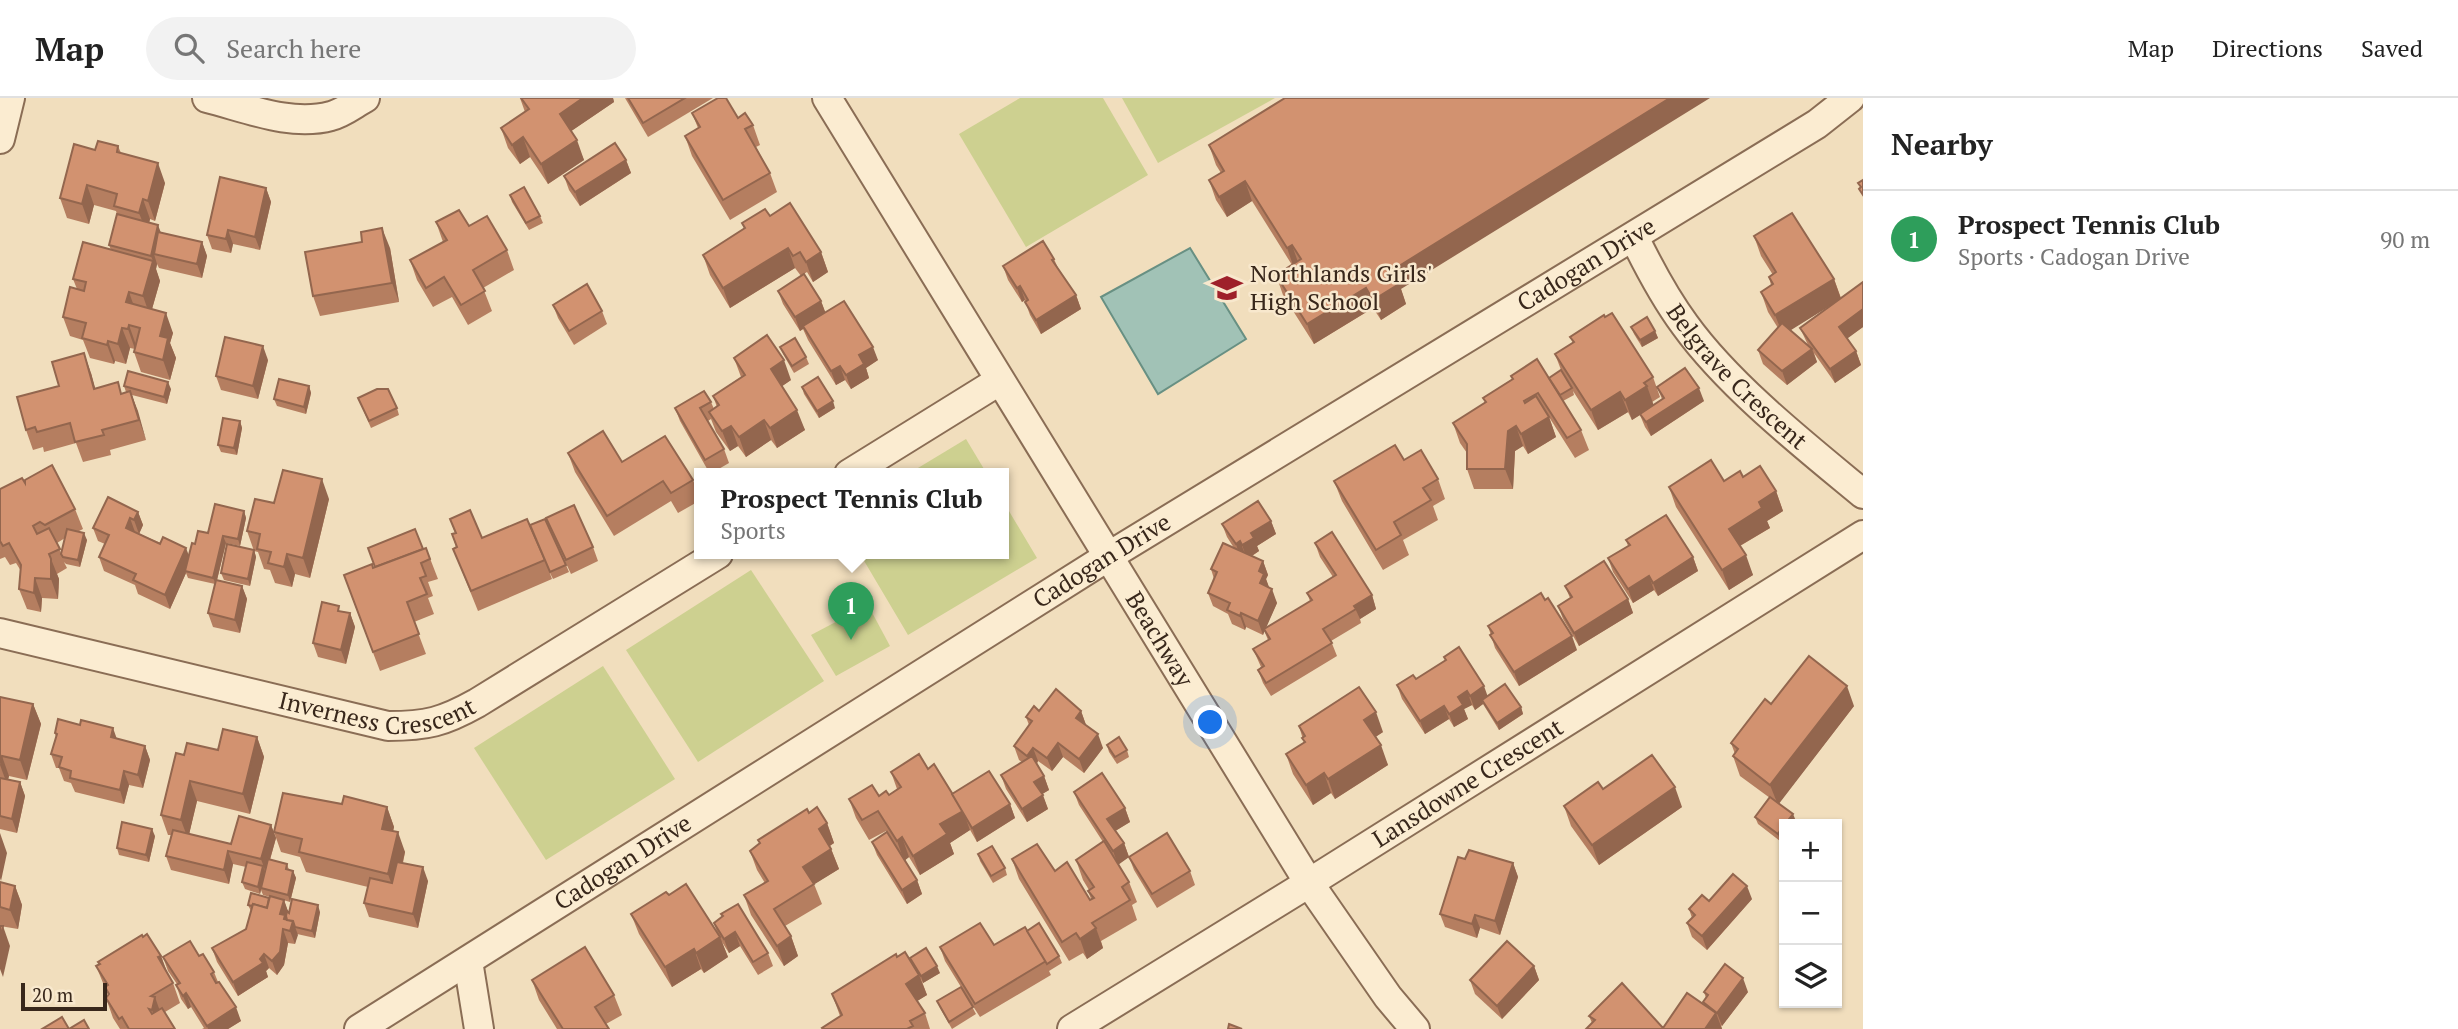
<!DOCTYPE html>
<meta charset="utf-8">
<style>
body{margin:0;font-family:"PT Serif",serif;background:#f2f2f2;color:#222}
.controls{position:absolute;right:21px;bottom:21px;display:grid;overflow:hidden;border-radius:0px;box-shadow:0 2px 5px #0004}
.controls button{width:63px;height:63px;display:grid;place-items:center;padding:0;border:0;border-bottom:2px solid #e0e0e0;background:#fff;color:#222;font:35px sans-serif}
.scale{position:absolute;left:21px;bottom:18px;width:86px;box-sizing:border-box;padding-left:7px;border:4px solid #38271b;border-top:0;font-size:19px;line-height:24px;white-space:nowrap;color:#38271b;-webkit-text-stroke:5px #f8e8cd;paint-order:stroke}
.you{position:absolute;left:1211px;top:625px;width:24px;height:24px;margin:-18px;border:5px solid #fff;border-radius:50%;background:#1a73e8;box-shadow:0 0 0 10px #1a73e833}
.badge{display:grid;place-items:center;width:46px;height:46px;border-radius:50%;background:#ea580c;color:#fff;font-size:23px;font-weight:700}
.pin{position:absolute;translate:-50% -58px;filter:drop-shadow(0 2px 4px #0008)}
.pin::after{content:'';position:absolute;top:37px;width:24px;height:21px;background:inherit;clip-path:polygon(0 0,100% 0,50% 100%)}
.popup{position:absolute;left:694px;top:370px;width:315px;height:91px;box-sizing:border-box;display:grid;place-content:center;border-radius:0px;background:#fff;filter:drop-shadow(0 2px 5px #0005);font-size:23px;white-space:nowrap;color:#767676}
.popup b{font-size:26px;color:#222}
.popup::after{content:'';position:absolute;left:50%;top:100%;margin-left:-14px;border:14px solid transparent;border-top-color:#fff}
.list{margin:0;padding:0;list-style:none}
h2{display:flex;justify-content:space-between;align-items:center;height:91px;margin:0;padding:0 28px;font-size:30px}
h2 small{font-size:23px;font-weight:400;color:#767676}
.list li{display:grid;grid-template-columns:46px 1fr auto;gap:21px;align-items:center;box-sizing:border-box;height:98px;padding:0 28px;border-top:2px solid #e0e0e0}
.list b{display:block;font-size:26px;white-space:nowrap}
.list p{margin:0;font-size:23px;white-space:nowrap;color:#767676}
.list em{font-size:23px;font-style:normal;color:#767676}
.icon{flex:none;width:38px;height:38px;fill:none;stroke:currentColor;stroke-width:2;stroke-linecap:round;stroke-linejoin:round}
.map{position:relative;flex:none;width:1863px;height:931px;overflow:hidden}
header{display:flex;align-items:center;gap:42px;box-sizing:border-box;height:98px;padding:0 35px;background:#fff;border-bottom:2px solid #e0e0e0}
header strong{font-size:33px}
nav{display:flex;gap:38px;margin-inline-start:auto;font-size:24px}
.search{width:490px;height:63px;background:#f2f2f2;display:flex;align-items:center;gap:18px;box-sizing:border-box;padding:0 24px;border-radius:38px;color:#767676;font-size:26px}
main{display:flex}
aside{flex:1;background:#fff}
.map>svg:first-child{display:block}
</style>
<header>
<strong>Map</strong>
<div class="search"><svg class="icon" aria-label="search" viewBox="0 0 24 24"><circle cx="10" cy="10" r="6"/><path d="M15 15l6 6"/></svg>Search here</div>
<nav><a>Map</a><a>Directions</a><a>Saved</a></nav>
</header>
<main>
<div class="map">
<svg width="1863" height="931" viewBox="0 0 1863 931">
<rect width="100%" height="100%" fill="#f1debd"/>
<!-- green -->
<g fill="#cdd090">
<path d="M1020,0H1103L1148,77L1026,149L959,36Z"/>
<path d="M1122,0H1275L1158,65Z"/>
<path d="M966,341L987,376H908Z"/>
<path d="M1003,403L1037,460L908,537L860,456H1003Z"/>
<path d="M751,472L824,583L698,664L626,552Z"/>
<path d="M868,507L890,548L836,578L811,537Z"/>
<path d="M603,568L675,681L546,762L474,650Z"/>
</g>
<!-- water -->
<path fill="#a1c2b6" stroke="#689083" stroke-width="2" d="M1190,150L1246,241L1158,296L1101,199Z"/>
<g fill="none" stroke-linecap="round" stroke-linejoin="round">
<!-- minor casing -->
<g stroke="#8a6d55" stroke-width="32">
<g id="minor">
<path d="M207,0C247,10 291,29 331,18C343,15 354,6 365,0"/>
<path id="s1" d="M827,0L1309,785L1388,899L1415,931"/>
<path d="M0,41L10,0"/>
<path id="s2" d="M1634,139C1649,170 1665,200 1685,227C1729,288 1805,348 1863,396"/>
<path d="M849,376L999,283"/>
<path id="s3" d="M0,535L388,628C427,628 443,624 477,605L718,456"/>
<path d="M468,863L479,931"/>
<path id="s4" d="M359,931L1109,458L1817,26L1850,0"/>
<path id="s5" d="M1072,931L1309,785L1863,437"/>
</g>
</g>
<!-- minor -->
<use href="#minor" stroke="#fbecd1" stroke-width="28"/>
</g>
<!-- wall -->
<g fill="#b57e60" fill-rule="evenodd">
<path d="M520,0H613L614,4L571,33L584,62L548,86L530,59L520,66L508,50L501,30L525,14Z"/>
<path d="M625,0H713L648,39Z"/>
<path d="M692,15L738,20L753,27L760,47L756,49L770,75L777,94L730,122L692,58L685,38L698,30Z"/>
<path d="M1209,47L1401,191L1406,206L1381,222L1373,210L1314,246L1283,197L1276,177L1292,167L1252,103L1227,119L1216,102L1209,82L1221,75L1216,67Z"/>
<path d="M118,48L121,55L165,85L155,123L150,121L149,124L161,135L202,144L207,158L202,180L159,170L157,166L156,171L160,183L152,211L173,235L170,245L176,260L170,282L141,274L134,254L135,251L130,250L126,266L115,263L114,266L90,260L83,242L70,238L63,219L77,191L73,181L111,152L109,147L117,116L116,113L94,107L89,126L67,120L60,100L95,52Z"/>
<path d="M626,62L631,75L580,108L569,92L564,78Z"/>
<path d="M266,90L271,104L260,152L233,146L231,155L212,151L207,137Z"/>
<path d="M510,97L540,118L543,125L529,132L512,104Z"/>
<path d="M1792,115L1834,181L1841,200L1863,184V229L1847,240L1856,253L1861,267L1835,285L1814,255L1817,264L1787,287L1763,266L1758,252L1778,230L1768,214L1761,194L1771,187L1769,179L1773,177L1761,158L1754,138ZM1834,205L1800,230L1808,247L1790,232Z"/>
<path d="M770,118L821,154L828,174L813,184L807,174L801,178L795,170L730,210L710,177L703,157L744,131L742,125Z"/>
<path d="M436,124L469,128L507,152L514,172L483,190L492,213L468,227L452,199L433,209L417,182L410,162L443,144Z"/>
<path d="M390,150L399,204L320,218L313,198Z"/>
<path d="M1054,161L1058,170L1076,197L1081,211L1041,236L1030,217L1025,203V202L1022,204L1008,182L1003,168Z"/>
<path d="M778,193L821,203L825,214L878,262L866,270L869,280L851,291L845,282L836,287L808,242L803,231L800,233L783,206Z"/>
<path d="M553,207L602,213L607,226L574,247L558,220Z"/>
<path d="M1631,229L1655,233L1658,240L1642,249L1634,236Z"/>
<path d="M1570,239L1653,279L1660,299L1652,304L1653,307L1662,301L1657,289L1704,303L1651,338L1645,329L1640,317L1632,322L1628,314L1598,332L1573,293L1574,297L1563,303L1581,332L1589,352L1575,360L1549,319L1556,339L1528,356L1523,348L1515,353L1513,391H1474L1467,371V355L1460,345L1453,325L1485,305L1483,300L1512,281L1511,278L1549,280L1561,272L1555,256L1573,245Z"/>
<path d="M780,249L806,259L809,266L794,275L783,256Z"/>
<path d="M734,260L791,282L782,288L805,332L777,350L771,342L746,359L738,348L730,353L716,334L711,321L708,323L724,351L729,365L710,376L680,323L675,310L711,304L714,311L717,309L713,298L741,279Z"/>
<path d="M268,262L258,301L221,292L216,278Z"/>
<path d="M91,275L95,291L122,296L126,294L124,288L171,291L167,306L132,297L146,342L110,352L111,357L83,364L76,345L44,354L43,349L33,352L26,332L59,288Z"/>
<path d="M309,288L311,295L306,316L277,308L274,301Z"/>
<path d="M802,289L835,310L819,320L804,296Z"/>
<path d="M358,300L397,310L399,317L371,330Z"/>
<path d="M240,323L242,330L237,357L221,354L218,347Z"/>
<path d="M568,355L622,364L693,382L699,398V403L678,415L671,403L614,438L575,374Z"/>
<path d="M1404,362L1438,381L1445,401L1433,408L1438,422L1403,442L1409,457L1383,472L1342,403L1334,383Z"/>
<path d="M1743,379L1776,393L1783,413L1767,423L1770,430L1740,448L1753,477L1729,492L1676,409L1669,389L1724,383Z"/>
<path d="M25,385L75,411L83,431L77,434L87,442L80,469L66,466L64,464L67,470L57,476L59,481L58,501L42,500L41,514L27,511L19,491L21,473L16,465L10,467L5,459L0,461V391ZM65,440L61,455L57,445Z"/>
<path d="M329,401L310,480L295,476L292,489L275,485L270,472L264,471L258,454L254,453L247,433L274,405Z"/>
<path d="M244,413L246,420L240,448L226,445L217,482L242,488L247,501L240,535L213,529L208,515L215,486L188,480L186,475L170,511L138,496L135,487L104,473L99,459L105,446L98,443L93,430L138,414L143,427L139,436L135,434L189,457L195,446L208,435Z"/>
<path d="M546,420L593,449L598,463L571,476L557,446L569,474L553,481L549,473L552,481L478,513L453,451L456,449L452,436L455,435L450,421L482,440L530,427L551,432Z"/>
<path d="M1271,423L1276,436L1257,448L1259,453L1252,458L1263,463L1268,477L1266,481L1269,490L1277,505L1265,531L1310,503L1307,495L1333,479L1320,459L1315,445L1372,497L1376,511L1360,521L1361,525L1331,543L1337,558L1271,598L1263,585L1258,572L1261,569L1253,551L1268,542L1264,532L1263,537L1246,529L1245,532L1232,526L1228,516L1213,508L1208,495L1214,481L1211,471L1234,450L1227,439L1222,426Z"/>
<path d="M1626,442L1693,459L1698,473L1658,498L1654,492L1633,505L1613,474L1608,460L1628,448Z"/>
<path d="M426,450L438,481L428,484L433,498L428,500L434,516L414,524L426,556L380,573L351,497L373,470Z"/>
<path d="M254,452L256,459L250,488L224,482L221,475Z"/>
<path d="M1565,488L1628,501L1633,515L1579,548L1563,521L1558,508L1570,500Z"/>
<path d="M341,513L350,515L355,529L346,566L318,559L313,545Z"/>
<path d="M1488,528L1577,552L1519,588L1495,550Z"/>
<path d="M1444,559L1487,598L1521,609L1523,616L1499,632L1483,606L1475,612L1472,607L1464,611L1468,621L1454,629L1449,621L1425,636L1402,601L1397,587L1416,581L1445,563Z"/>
<path d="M0,599L33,606L41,626L27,682L9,678L8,681L20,684L25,698L17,735L0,731Z"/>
<path d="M1771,606L1854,608L1779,705L1796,723L1793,726H1784L1780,743L1758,726L1755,719L1770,700L1740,678L1733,658L1735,656L1731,645Z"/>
<path d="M1039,613H1081L1086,627L1103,650L1084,675L1063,659L1052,673L1038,663L1037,666L1044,678L1049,692L1042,696L1048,711L1027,724L1006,691L1001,677L1022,664L1019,662L1014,648L1029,627L1026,619Z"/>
<path d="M1299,628L1383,634L1375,639L1388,667L1335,701L1331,695L1313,707L1293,676L1286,656L1304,645Z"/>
<path d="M55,635L117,641L145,648L150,662L143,690L129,687L124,706L75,694L71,685L64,683L59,670H56L51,656L56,639Z"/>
<path d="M257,639L264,659L250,716L197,703L189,736L231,746L271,727L276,740L270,762L287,766L289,772L293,773L296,780L290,804L276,800L284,802L288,814H320L315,840L297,836L295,846L288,845L284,867L277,877L269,870L266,873L268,879L238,898L217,864L212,850L246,831L251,813L248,807L270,799L263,797L261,792L260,796L245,791L242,784L246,769L233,766L229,786L171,772L166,758L171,737H168L161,717L184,657L218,652Z"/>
<path d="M1107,647L1127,652L1129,659L1117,666L1109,654Z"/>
<path d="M928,671L952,696L1010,706L1015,720L977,744L969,730L970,732L950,745L954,756L920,777L909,759L905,762L917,782L922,796L907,806L877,757L872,744L887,735L886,733L869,742L856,720L849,701L889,697L897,691L891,674Z"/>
<path d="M1603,691L1682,709L1599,767L1571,728L1564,708Z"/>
<path d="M1074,694L1125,710L1130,724L1115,733L1124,745L1129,759L1118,766L1129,784L1137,804L1132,807L1137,822L1101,843L1103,850L1087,861L1083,855L1069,863L1019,781L1012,761L1055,773L1090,802L1091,801L1088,793L1089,792L1083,782L1076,762L1103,744L1079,707Z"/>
<path d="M342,706L387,709L394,729L393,733L405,754L403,765L428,783L418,830L369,819L364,805L368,789L306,774L300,759L281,754L274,734Z"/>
<path d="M827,725L834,745L830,748L839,771L814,786L822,806L785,828L791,838L798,858L784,868L751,817L744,797L765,785L757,772L750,753Z"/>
<path d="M155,738L149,764L119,757L117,750Z"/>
<path d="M978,756L1005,770L1007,777L993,785L980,763Z"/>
<path d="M1129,759L1190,773L1195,787L1157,810L1134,772Z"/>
<path d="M1465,761L1513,765L1518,779L1500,837L1480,830L1477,840L1445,829L1440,816Z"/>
<path d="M0,784L15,788L22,807L18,831L0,828Z"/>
<path d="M669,797L717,834L714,825L722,819L721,816L768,855L773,868L758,877L740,848L729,855L722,844L728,859L704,875L701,871L672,889L639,836L631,816Z"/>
<path d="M1752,801L1707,852L1692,839L1687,825L1692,820L1689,811L1709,803Z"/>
<path d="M1027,833L1059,858L1062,865L1049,873L1051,877L980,919L967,899L976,916L952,931L940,910L937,903L961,889L945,863L940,849L994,847Z"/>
<path d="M161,858L167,874L173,885L180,905L165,914L175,931H120L113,920L106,900L108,897L96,868L99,867L98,864Z"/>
<path d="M199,858L214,874L218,884L241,923L228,931H202L204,930L191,909L188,911L181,901L176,887L177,886L168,873L163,859Z"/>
<path d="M897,859L911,862L940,875L923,885L921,881L927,897L917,903L925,915L930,931H823L840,918L832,896Z"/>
<path d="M1534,868L1539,882L1502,921L1475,896L1470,882Z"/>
<path d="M532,882L614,897L622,917L606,926L609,931H557L539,902Z"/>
<path d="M1704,894H1748L1722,928L1721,927L1722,931H1586L1592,925L1589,918L1663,930L1704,906L1703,904L1706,900Z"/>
</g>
<!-- shaded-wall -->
<g fill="#93664e">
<path d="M583,0H613L614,4L567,36L560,16Z"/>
<path d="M1670,0H1710L1401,191L1406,206L1381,222L1373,202L1391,173Z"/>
<path d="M523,39L530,59L520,66L512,47Z"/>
<path d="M577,42L584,62L548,86L541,66Z"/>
<path d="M626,62L631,75L580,108L575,94Z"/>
<path d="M158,65L165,85L155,123L148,103Z"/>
<path d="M1245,83L1252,103L1227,119L1219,99Z"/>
<path d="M87,87L94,107L89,126L82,106Z"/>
<path d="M266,90L271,104L260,152L255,139Z"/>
<path d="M143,101L150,121L147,135L139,115Z"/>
<path d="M158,127L163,140L154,156L157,166L156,171L160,183L150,218L143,198L153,163L151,158Z"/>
<path d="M382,130L390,150L399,204L392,185Z"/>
<path d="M228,132L233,146L231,155L226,141Z"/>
<path d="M202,144L207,158L202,180L197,166Z"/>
<path d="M1292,147L1299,167L1294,170L1287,150Z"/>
<path d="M788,150L795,170L730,210L723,190Z"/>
<path d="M821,154L828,174L813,184L806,164Z"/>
<path d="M1834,181L1841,201L1783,237L1775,217Z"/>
<path d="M1020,188L1025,202L1022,204L1017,190Z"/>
<path d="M1366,190L1373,210L1314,246L1307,226Z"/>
<path d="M129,194L136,214L126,204Z"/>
<path d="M1076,197L1081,211L1041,236L1036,222Z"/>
<path d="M821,203L826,216L800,233L795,219Z"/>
<path d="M1863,211V229L1844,243L1839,229Z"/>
<path d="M166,215L173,235L170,245L176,260L170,282L163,262L160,238Z"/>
<path d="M129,227L136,247L135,251L128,231Z"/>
<path d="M122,230L130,250L126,266L118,246Z"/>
<path d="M1655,233L1658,240L1642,249L1640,242Z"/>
<path d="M108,243L115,263L114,266L107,247Z"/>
<path d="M263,248L268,262L258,301L253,288Z"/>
<path d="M873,249L878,262L866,270L869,280L851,291L846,277L859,257Z"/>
<path d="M1812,251L1817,264L1787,287L1782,273Z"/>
<path d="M1856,253L1861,267L1835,285L1830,271Z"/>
<path d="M84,255L91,275L101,311L94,291Z"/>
<path d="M784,262L791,282L778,291L771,271Z"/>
<path d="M840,268L845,282L836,287L831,273Z"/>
<path d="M168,284L171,291L167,306L164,299Z"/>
<path d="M309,288L311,295L306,316L304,309Z"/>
<path d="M1647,288L1654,308L1632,322L1625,302Z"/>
<path d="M1699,290L1704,303L1651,338L1646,324Z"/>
<path d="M130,293L138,313L146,342L139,322Z"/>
<path d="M1620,294L1628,314L1598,332L1591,312Z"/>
<path d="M833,303L835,310L819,320L817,313Z"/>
<path d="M797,312L805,332L777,350L770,330Z"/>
<path d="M1549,319L1556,339L1528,356L1521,336Z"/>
<path d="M764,322L771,342L746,359L739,339Z"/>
<path d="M240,323L242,330L237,357L234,350Z"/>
<path d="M731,328L738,348L730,353L722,333Z"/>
<path d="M1516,328L1523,348L1515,353L1513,391L1505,371L1508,333Z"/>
<path d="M322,381L329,401L310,480L303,460Z"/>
<path d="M1776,393L1783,413L1767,423L1770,430L1736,450L1729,431L1759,404Z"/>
<path d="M244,413L246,420L240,448L238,441Z"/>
<path d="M138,414L143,427L139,436L134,422Z"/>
<path d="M130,420L135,434L130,444L126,430Z"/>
<path d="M1271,423L1276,436L1257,448L1259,453L1247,461L1242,447L1251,435Z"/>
<path d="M84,435L87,442L80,469L78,462Z"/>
<path d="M223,438L226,445L216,486L213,480Z"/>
<path d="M1240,443L1245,456L1240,459L1236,446Z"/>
<path d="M186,450L191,463L185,473L186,475L170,511L165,497Z"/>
<path d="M254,452L256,459L250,488L248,481Z"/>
<path d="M287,456L295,476L292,489L284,469Z"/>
<path d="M1746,457L1753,477L1729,492L1722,472Z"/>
<path d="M1693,459L1698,473L1658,498L1653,485Z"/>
<path d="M51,461L59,481L58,501L51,481Z"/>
<path d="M1263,463L1268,477L1266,481L1269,489L1260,485L1259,473Z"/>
<path d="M1649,478L1654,492L1633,505L1628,491Z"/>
<path d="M35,480L42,500L41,514L34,495Z"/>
<path d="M242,488L247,501L240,535L235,522Z"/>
<path d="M1272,491L1277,505L1263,537L1258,523Z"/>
<path d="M1372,497L1376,511L1360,521L1354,508Z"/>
<path d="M1628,501L1633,515L1579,548L1574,535Z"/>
<path d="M350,515L355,529L346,566L341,552Z"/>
<path d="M1241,515L1246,529L1245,532L1240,518Z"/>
<path d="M1572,538L1577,552L1519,588L1514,574Z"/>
<path d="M1484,588L1489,602H1482L1483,606L1475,612L1470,598Z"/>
<path d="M1847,588L1854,608L1778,707L1770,687Z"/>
<path d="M1467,593L1472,607L1464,611L1468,621L1454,629L1449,616L1458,599Z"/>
<path d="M33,606L41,626L27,682L20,662Z"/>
<path d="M1444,608L1449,621L1425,636L1420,623Z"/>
<path d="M1521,609L1523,616L1499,632L1497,625Z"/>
<path d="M1081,613L1086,627L1081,633L1076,620Z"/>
<path d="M1376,614L1383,634L1371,642L1364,622Z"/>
<path d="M113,630L118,644L111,639Z"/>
<path d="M1098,636L1103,650L1084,675L1079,661Z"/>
<path d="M257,639L264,659L250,716L243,696Z"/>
<path d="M1058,645L1063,659L1052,673L1047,660Z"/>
<path d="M1381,647L1388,667L1335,701L1328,681Z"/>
<path d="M145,648L150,662L143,690L138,677Z"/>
<path d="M1033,650L1038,663L1032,672L1027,658Z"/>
<path d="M2,658L9,678L7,686L0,667Z"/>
<path d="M124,673L129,687L124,706L120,692Z"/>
<path d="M1324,675L1331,695L1313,707L1306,687Z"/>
<path d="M1044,678L1049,692L1039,698L1034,684Z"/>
<path d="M190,683L197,703L188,741L181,722Z"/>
<path d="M20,684L25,698L17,735L12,721Z"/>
<path d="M1675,689L1682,709L1599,767L1592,747Z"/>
<path d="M1043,697L1048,711L1027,724L1022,711Z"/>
<path d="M1010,706L1015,720L977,744L972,730Z"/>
<path d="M387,709L394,729L389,750L382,731Z"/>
<path d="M1125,710L1130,724L1112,735L1107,721Z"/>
<path d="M963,713L970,732L950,745L954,756L920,777L913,758L940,726Z"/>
<path d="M1793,716L1796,723L1793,726H1785Z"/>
<path d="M827,725L834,745L826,750L819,731Z"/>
<path d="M271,727L276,740L266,775L261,761Z"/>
<path d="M1784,728V738L1780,743L1778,736Z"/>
<path d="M152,731L155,738L149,764L146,757Z"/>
<path d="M398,734L405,754L395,796L388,776Z"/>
<path d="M0,735L7,755L1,783L0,780Z"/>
<path d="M902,739L909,759L904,763L897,743Z"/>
<path d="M1124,745L1129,759L1118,767L1113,753Z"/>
<path d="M831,751L839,771L810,789L803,769Z"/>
<path d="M228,753L233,766L229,786L224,772Z"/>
<path d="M1513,765L1518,779L1500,837L1495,823Z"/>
<path d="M263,768L265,775L260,796L258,789Z"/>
<path d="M423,769L428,783L418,830L413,816Z"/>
<path d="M293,773L296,780L290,804L288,797Z"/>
<path d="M917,782L922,796L907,806L902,792Z"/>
<path d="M15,788L22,807L18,831L10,812Z"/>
<path d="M1747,788L1752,801L1707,852L1702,838Z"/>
<path d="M284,802L289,816V832L280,816Z"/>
<path d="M318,807L320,814L315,840L312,833Z"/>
<path d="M1475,817L1480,830L1477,840L1472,826Z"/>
<path d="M293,823L298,837L295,846L290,833Z"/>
<path d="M3,828L10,848L3,879L0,871V841Z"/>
<path d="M1096,830L1103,850L1087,861L1080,841Z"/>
<path d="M283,831L288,845L284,867L277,877L272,863Z"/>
<path d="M735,834L740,848L729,855L724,841Z"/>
<path d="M791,838L798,858L784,868L777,848Z"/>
<path d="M720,839L728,859L704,875L696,855Z"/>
<path d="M694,851L701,871L672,889L665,869Z"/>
<path d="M264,856L269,870L266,873L268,879L238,898L233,884Z"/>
<path d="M161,858L168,877L158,859Z"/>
<path d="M937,868L940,875L923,885L921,878Z"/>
<path d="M1534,868L1539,882L1502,921L1497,908Z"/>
<path d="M919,877L927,897L914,905L906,886Z"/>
<path d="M1743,880L1748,894L1722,928L1717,915Z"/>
<path d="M186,895L191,909L188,911L183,898Z"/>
<path d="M155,899L162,919L159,931L152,912Z"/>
<path d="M236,909L241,923L228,931H208L207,928Z"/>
<path d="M1716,915L1722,931H1705Z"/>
</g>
<!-- building -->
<g fill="#d29270" stroke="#93664e" stroke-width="2">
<path d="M521,0H583L560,16L577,42L541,66L523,39L512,47L501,30L529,11Z"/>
<path d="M628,0H685L643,25Z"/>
<path d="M718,0H726L738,20L745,15L753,27L745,31L770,75L723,102L685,38L700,29L692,15Z"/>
<path d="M1285,0H1670L1391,173L1399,186L1373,202L1366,190L1307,226L1276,177L1301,161L1292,147L1287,150L1245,83L1219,99L1209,82L1224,73L1209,47Z"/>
<path d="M98,43L118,48L117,54L158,65L148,103L143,101L139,115L114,108L117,96L87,87L82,106L60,100L74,46L95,52Z"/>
<path d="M615,45L626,62L575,94L564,78Z"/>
<path d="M220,79L266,90L255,139L228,132L226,141L207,137Z"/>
<path d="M1863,82V97L1859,91L1861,89L1858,85Z"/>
<path d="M524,89L540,118L526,125L510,97Z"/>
<path d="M790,105L821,154L806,164L800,154L793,158L788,150L723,190L703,157L745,130L742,125L765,111L770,118Z"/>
<path d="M459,112L469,128L487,118L507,152L473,172L485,193L461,207L444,179L426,190L410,162L447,142L436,124Z"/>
<path d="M1792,115L1834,181L1775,217L1761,194L1773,186L1769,179L1776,174L1754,138Z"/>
<path d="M117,116L158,127L151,158L109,147Z"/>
<path d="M382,130L392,185L313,198L305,154L362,144L361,134Z"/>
<path d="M158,134L202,144L197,166L154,156Z"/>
<path d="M1043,143L1054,161L1052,162L1076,197L1036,222L1025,204L1028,202L1020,188L1017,190L1003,168Z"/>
<path d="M83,144L153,163L143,198L129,194L126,204L166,215L160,238L168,240L163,262L134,254L140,230L129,227L128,231L122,230L118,246L108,243L107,247L82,240L86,225L63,219L70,189L84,193L86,184L73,181Z"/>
<path d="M804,176L821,203L795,219L778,193Z"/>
<path d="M1863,184V211L1839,229L1856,253L1830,271L1800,230Z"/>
<path d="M587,186L602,213L569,233L553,207Z"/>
<path d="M844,203L873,249L859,257L864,266L846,277L840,268L831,273L803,228Z"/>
<path d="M1612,215L1653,279L1644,285L1647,288L1625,302L1620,294L1591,312L1555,256L1574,244L1570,239L1604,217L1605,219Z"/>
<path d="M1647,219L1655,233L1640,242L1631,229Z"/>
<path d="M1782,225L1812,251L1782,273L1758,252Z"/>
<path d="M767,237L784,262L771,271L797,312L770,330L764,322L739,339L731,328L722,333L709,314L719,307L713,298L745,277L734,260Z"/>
<path d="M225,239L263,248L253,288L216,278Z"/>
<path d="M795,240L806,259L792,268L780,249Z"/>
<path d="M84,255L94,291L118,284L121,296L130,293L139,322L102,332L104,337L75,344L70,325L37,334L35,329L26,332L17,299L59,288L52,264Z"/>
<path d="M1537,261L1581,332L1567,340L1538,295L1524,303L1525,305L1536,298L1549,319L1521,336L1516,328L1508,333L1505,371H1467V346L1453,325L1486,304L1483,300L1513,281L1511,278Z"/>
<path d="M1685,270L1699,290L1646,324L1640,316L1664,300L1657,289Z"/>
<path d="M1561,272L1572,290L1560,297L1549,280Z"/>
<path d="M128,273L168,284L164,299L124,288Z"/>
<path d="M818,279L833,303L817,313L802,289Z"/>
<path d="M279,281L309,288L304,309L274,301Z"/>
<path d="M377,291H388L397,310L369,323L358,300Z"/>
<path d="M704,293L711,304L700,310L724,351L705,362L675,310Z"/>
<path d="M223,320L240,323L234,350L218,347Z"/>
<path d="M603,333L622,364L665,338L693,382L671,395L663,383L607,418L568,355Z"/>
<path d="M1395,347L1404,362L1421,352L1438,381L1423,390L1431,402L1394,424L1401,437L1376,452L1334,383Z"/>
<path d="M1711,362L1724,383L1740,373L1743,379L1760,368L1776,393L1759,404L1762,410L1729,431L1746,457L1722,472L1669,389Z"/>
<path d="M52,367L75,411L45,427L40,424L33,428L37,436L49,430L60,451L49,456L51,461V481L35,480L34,495L19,491L21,467L9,445L3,448L0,443V391L22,380L25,385V382Z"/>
<path d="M283,372L322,381L303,460L287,456L284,469L268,465L271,454L257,451L260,436L247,433L255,401L274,405Z"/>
<path d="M108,399L138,414L134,422L130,420L126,430L160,446L163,439L186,450L165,497L133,482L136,476L99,459L109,437L93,430Z"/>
<path d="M1258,403L1271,423L1251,435L1254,440L1242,447L1240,443L1236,446L1222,426Z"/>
<path d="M215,406L244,413L238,441L223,438L213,480L185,473L192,445L195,446L198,433L208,435Z"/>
<path d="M574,407L593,449L566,462L546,420Z"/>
<path d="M470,412L482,440L527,421L545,462L471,493L453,451L457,449L452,436L456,435L450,421Z"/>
<path d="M1666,417L1693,459L1653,485L1649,478L1628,491L1608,460L1630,447L1626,442Z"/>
<path d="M545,421L566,467L550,474L530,427Z"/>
<path d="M67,431L84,435L78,462L63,459L61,456Z"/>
<path d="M415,431L423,451L375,469L368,450Z"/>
<path d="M1332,434L1372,497L1354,508L1356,511L1323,531L1332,545L1266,585L1258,572L1264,568L1253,551L1270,541L1264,531L1312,502L1307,495L1336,477L1315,445Z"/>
<path d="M1223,445L1263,463L1259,473L1264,476L1260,485L1272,491L1258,523L1241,515L1240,518L1227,512L1230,505L1208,495L1217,474L1211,471Z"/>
<path d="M227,446L254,452L248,481L221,475Z"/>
<path d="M426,450L430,461L421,465L426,478L420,480L427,496L407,504L419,536L373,554L344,477L372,466L373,470Z"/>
<path d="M1604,463L1628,501L1574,535L1558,508L1572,499L1565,488Z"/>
<path d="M216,482L242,488L235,522L208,515Z"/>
<path d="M1541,495L1545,502L1548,500L1572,538L1514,574L1490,537L1493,535L1488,528Z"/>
<path d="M322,504L339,508L338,513L350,515L341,552L313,545Z"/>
<path d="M1459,549L1484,588L1470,598L1467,593L1458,599L1463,607L1449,616L1444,608L1420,623L1397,587L1413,577L1416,581L1446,562L1444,559Z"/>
<path d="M1809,558L1847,588L1770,687L1733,658L1738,651L1731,645L1765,601L1771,606Z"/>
<path d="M1505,586L1521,609L1497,625L1482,602Z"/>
<path d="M1359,589L1376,614L1364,622L1381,647L1328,681L1324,675L1306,687L1286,656L1305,644L1302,640L1305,638L1299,628Z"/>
<path d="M1056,591L1081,613L1076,620L1098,636L1079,661L1058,645L1047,660L1033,650L1027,658L1014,648L1032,623L1026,619L1034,608L1039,613Z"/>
<path d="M0,599L33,606L20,662L2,658L0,665Z"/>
<path d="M58,621L80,627L81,622L113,630L111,639L145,648L138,677L124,673L120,692L70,680L71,673L59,669L62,659L51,656L57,636L55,635Z"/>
<path d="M223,631L257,639L243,696L190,683L181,722L161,717L176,655L184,657L187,645L218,652Z"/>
<path d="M1119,639L1127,652L1115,659L1107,647Z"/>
<path d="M919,656L928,671L934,666L963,713L940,726L947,736L913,758L902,739L897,743L878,713L862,722L849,701L872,687L879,698L886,693L889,697L901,689L891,674Z"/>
<path d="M1652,657L1675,689L1592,747L1564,708L1598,684L1603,691Z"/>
<path d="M1032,658L1044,678L1034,684L1043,697L1022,711L1001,677Z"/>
<path d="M989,673L1010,706L972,730L952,696Z"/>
<path d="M1102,675L1125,710L1107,721L1124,745L1113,753L1074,694Z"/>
<path d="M0,680L20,684L12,721L0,718Z"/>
<path d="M283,695L342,706L344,698L387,709L382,731L398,734L388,776L299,754L302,741L274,734Z"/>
<path d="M1770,699L1793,716L1785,726H1784L1778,736L1755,719Z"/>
<path d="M817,709L827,725L819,731L831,751L803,769L814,786L774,811L791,838L777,848L744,797L768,783L750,753L760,745L758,742L807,711L809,715Z"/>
<path d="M239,718L271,727L261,761L228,753L224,772L166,758L173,732L231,746Z"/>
<path d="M122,724L152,731L146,757L117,750Z"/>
<path d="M887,734L917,782L902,792L872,744Z"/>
<path d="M1167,735L1190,773L1152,796L1129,759Z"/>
<path d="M1104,743L1129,784L1122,789L1130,802L1092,825L1096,830L1080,841L1076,835L1062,844L1012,761L1037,746L1055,773L1067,764L1090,802L1094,800L1088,793L1094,789L1076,762Z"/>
<path d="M992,748L1005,770L991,778L978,756Z"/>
<path d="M1469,752L1513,765L1495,823L1475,817L1472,826L1440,816L1458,759L1465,761Z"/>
<path d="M268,761L287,766L286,771L293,773L288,797L261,790Z"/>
<path d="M247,764L263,768L258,789L242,784Z"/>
<path d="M397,764L423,769L413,816L364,805L370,780L392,785Z"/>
<path d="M1733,776L1747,788L1702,838L1687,825L1695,817L1689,811L1702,797L1709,803Z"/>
<path d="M0,784L15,788L10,812L0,809Z"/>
<path d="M686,786L720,839L696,855L694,851L665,869L631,816L666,794L669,797Z"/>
<path d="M251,795L269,800L267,810L253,806L252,808L248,807Z"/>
<path d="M270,798L284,802L280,816L285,817L284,821L293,823L290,833L283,831L280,854L272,863L264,856L260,861L263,865L233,884L212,850L246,831L253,806L267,810Z"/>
<path d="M292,801L318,807L312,833L295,829L293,823L287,822L286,818L287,813L289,815Z"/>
<path d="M738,806L768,855L753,864L735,834L724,841L714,825L723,818L721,816Z"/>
<path d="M980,825L994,847L1025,829L1046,863L975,906L940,849Z"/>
<path d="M1039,825L1059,858L1047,866L1027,833Z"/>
<path d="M0,828H3L0,841Z"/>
<path d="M147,836L161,858L158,859L173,885L151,898L155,899L152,912L149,911L152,916L162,910L175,931H129L122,919L119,921L106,900L109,896L105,889L108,887L96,868L100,866L98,864L142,837L143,839Z"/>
<path d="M190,843L199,858L203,856L214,874L211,876L216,885L219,884L236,909L207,928L186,895L183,898L176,887L180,885L163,859Z"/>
<path d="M1507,843L1534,868L1497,908L1470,882Z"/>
<path d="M585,849L614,897L595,909L609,931H563L532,882Z"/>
<path d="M926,850L937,868L921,878L910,860Z"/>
<path d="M905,854L919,877L906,886L925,915L910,923L913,928L907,931H823L822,930L842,917L832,896L896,856L897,859Z"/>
<path d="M1725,866L1743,880L1717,915L1703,904L1708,897L1704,894Z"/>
<path d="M1622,885L1663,930L1687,895L1716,915L1705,931H1586L1595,922L1589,918Z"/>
<path d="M961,889L973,909L949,924L937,903Z"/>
<path d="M62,919L69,931H42Z"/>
<path d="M84,922L89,931H69Z"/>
<path d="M1229,926L1242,931H1228Z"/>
</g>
<!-- icons -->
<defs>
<g id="school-bare" transform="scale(2.415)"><path d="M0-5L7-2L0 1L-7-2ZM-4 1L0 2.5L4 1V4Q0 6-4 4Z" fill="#9e202a" stroke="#f8e8cd" stroke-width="2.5" paint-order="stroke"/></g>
</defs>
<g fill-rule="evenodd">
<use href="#school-bare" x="1227" y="190"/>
</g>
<g text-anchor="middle" stroke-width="5" stroke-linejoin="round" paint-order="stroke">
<!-- street labels -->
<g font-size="24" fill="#38271b" stroke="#f8e8cd">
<text dy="8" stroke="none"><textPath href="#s4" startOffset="1446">Cadogan Drive</textPath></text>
<text dy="8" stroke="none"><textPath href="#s2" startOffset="175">Belgrave Crescent</textPath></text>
<text dy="8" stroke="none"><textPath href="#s4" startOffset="878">Cadogan Drive</textPath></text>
<text dy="8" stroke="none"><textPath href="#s1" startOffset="635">Beachway</textPath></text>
<text dy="8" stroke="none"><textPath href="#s3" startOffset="388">Inverness Crescent</textPath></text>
<text dy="8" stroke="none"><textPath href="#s5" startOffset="466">Lansdowne Crescent</textPath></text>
<text dy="8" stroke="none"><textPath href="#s4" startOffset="312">Cadogan Drive</textPath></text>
</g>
<!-- poi labels -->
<g font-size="24" fill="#38271b" stroke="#f8e8cd" text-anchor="start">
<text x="1250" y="184">Northlands Girls'<tspan x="1250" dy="28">High School</tspan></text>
</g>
</g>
</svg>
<div class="controls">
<button>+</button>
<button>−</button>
<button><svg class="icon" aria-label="layers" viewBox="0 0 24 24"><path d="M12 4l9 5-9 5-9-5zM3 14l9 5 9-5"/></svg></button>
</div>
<div class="scale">20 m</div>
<div class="you"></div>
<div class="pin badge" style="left:851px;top:542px;background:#2e9e5b">1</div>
<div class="popup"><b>Prospect Tennis Club</b>Sports</div>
</div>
<aside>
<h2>Nearby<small></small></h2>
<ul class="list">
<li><span class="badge" style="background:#2e9e5b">1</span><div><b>Prospect Tennis Club</b><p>Sports · Cadogan Drive</p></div><em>90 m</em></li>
</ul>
</aside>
</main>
